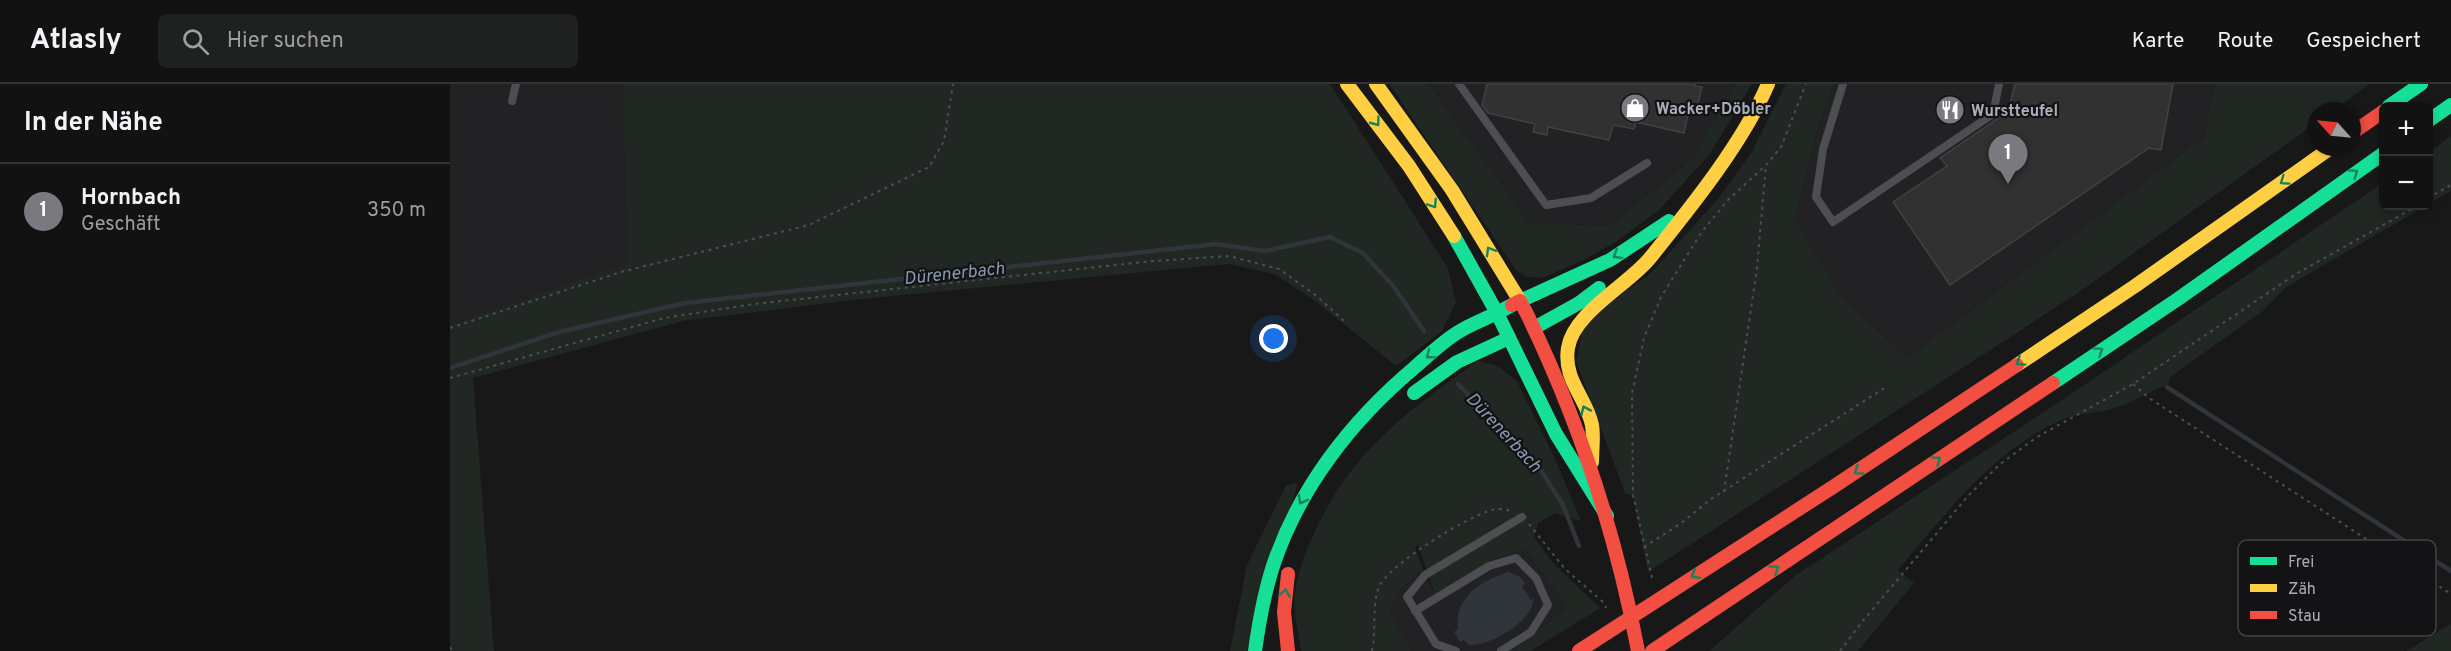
<!DOCTYPE html>
<html lang="de">
<meta charset="utf-8">
<style>
body{margin:0;font-family:Overpass,sans-serif;background:#1f2020;color:#f1f3f6}
.controls{position:absolute;right:18px;top:18px;display:grid;overflow:hidden;border-radius:9px;box-shadow:0 3px 9px #0003}
.controls button{width:54px;height:54px;display:grid;place-items:center;padding:0;border:0;border-bottom:2px solid #313232;background:#121212;color:#f1f3f6;font:30px sans-serif}
.compass{position:absolute;left:1857px;top:18px;width:54px;height:54px;border-radius:50%;background:#121212;box-shadow:0 3px 9px #0003;rotate:297deg}
.you{position:absolute;left:824px;top:255px;width:21px;height:21px;margin:-15px;border:4px solid #fff;border-radius:50%;background:#1a73e8;box-shadow:0 0 0 9px #1a73e833}
.badge{display:grid;place-items:center;width:39px;height:39px;border-radius:50%;background:#787a80;color:#fff;font-size:20px;font-weight:700}
.pin{position:absolute;translate:-50% -50px;filter:drop-shadow(0 2px 3px #0008)}
.pin::after{content:'';position:absolute;top:32px;width:21px;height:18px;background:inherit;clip-path:polygon(0 0,100% 0,50% 100%)}
.list{margin:0;padding:0;list-style:none}
h2{display:flex;justify-content:space-between;align-items:center;height:78px;margin:0;padding:0 24px;font-size:26px}
h2 small{font-size:20px;font-weight:400;color:#9c9e9f}
.list li{display:grid;grid-template-columns:39px 1fr auto;gap:18px;align-items:center;box-sizing:border-box;height:96px;padding:0 24px;border-top:2px solid #313232}
.list b{display:block;font-size:22px;white-space:nowrap}
.list p{margin:0;font-size:20px;white-space:nowrap;color:#9c9e9f}
.list em{font-size:20px;font-style:normal;color:#9c9e9f}
.icon{flex:none;width:33px;height:33px;fill:none;stroke:currentColor;stroke-width:2;stroke-linecap:round;stroke-linejoin:round}
.map{position:relative;flex:none;width:2001px;height:567px;overflow:hidden}
header{display:flex;align-items:center;gap:36px;box-sizing:border-box;height:84px;padding:0 30px;background:#121212;border-bottom:2px solid #313232}
header strong{font-size:28px}
nav{display:flex;gap:33px;margin-inline-start:auto;font-size:21px}
.search{width:420px;height:54px;background:#1f2020;display:flex;align-items:center;gap:15px;box-sizing:border-box;padding:0 21px;border-radius:9px;color:#9c9e9f;font-size:22px}
main{display:flex}
aside{flex:1;background:#121212}
.map>svg:first-child{display:block}
</style>
<header>
<strong>Atlasly</strong>
<div class="search"><svg class="icon" aria-label="search" viewBox="0 0 24 24"><circle cx="10" cy="10" r="6"/><path d="M15 15l6 6"/></svg>Hier suchen</div>
<nav><a>Karte</a><a>Route</a><a>Gespeichert</a></nav>
</header>
<main>
<aside>
<h2>In der Nähe<small></small></h2>
<ul class="list">
<li><span class="badge">1</span><div><b>Hornbach</b><p>Geschäft</p></div><em>350 m</em></li>
</ul>
</aside>
<div class="map">
<svg width="2001" height="567" viewBox="0 0 2001 567">
<rect width="100%" height="100%" fill="#181818"/>
<!-- built -->
<g fill="#222224">
<path d="M0,0H172L178,180L0,241Z"/>
<path d="M979,0H1284L1242,75L1158,142L1079,138Z"/>
<path d="M1384,0H1764L1754,53L1457,274L1388,207L1345,134L1369,41Z"/>
<path d="M1075,465L1117,523L1063,567H962L939,526L949,507L973,486L985,510L1042,476Z"/>
</g>
<!-- green -->
<g fill="#212722">
<path d="M172,0H880L998,184L1006,219L992,247L946,282L865,217L824,190L778,180L412,215L233,237L23,294L44,567H0V241L178,179Z"/>
<path d="M939,0H979L1079,138L1158,142L1242,75L1284,0H1302L1259,71L1209,126L1167,157L1134,176L1092,194L1076,193L1066,186Z"/>
<path d="M1336,0H1384L1369,41L1345,134L1388,207L1457,274L1754,53L1764,0H1919L1883,27H1866V39L1628,209L1198,488L1183,412L1175,409L1126,277L1132,248L1143,231L1200,190L1267,116L1301,69Z"/>
<path d="M2001,52V107L1979,120V68Z"/>
<path d="M1933,99L1934,122H1976L1836,203L1813,227L1720,293L1719,299C1702,307 1684,318 1665,324C1648,330 1628,328 1612,336C1542,366 1496,430 1448,486L1464,499L1408,567H1259L1346,491L1606,320Z"/>
<path d="M1028,277L1048,282L1067,297L1106,377L1131,437L1105,429L1088,439L1084,453L1102,478L1150,524L1081,567H1063L1117,523L1075,465L1042,476L985,511L968,461L965,463L973,486L949,507L939,526L962,567H851C849,549 842,526 845,508C848,487 856,466 865,447C902,367 958,326 1028,277Z"/>
<path d="M848,399L797,567H780L797,481L836,401Z"/>
<path d="M2001,540V567H1956Z"/>
</g>
<!-- water -->
<path fill="#2f353b" d="M1058,488L1069,492L1075,499L1072,502L1081,516L1084,514C1083,537 1041,562 1019,561L1014,556L1010,558L1004,548L1008,545C1004,513 1031,497 1058,488Z"/>
<g fill="none" stroke-linecap="round" stroke-linejoin="round">
<!-- stream -->
<g stroke="#2f353b" stroke-width="4.5">
<path d="M0,284L109,248L235,219L766,160L815,167L880,153L913,169L944,203L974,247"/>
<path d="M1008,300L1090,385L1113,421L1129,462"/>
<path d="M1717,303L2001,487"/>
</g>
</g>
<!-- building -->
<g fill="#313132" stroke="#414244" stroke-width="1.5">
<path d="M1037,0H1245V2L1252,3L1247,23L1240,21L1234,49L1186,38L1184,45L1163,41L1159,56L1098,43L1097,51L1083,48L1085,40L1038,29L1032,21Z"/>
<path d="M1565,0H1723L1711,66L1699,64L1500,201L1443,118L1497,82L1490,74L1547,35L1559,24Z"/>
</g>
<g fill="none" stroke-linecap="round" stroke-linejoin="round">
<!-- path -->
<g stroke="#4e4f52" stroke-width="2" stroke-dasharray="3 4.5" stroke-linecap="butt">
<path d="M1978,114L2001,101"/>
<path d="M0,244L171,188L359,141L479,83L494,57L503,0"/>
<path d="M0,294L214,234L304,220L703,177L779,172L829,185L868,213L894,237"/>
<path d="M1683,300L1699,314L2001,510"/>
<path d="M1274,408L1307,184L1316,81"/>
<path d="M1079,440L1115,485L1153,518L1156,524"/>
<path d="M1194,463L1230,440L1261,415L1436,303"/>
<path d="M1202,494L1183,411L1182,309L1194,254L1211,213L1251,149L1278,116L1316,81L1331,63L1356,0"/>
<path d="M0,563L2,567"/>
<path d="M922,567C927,546 921,523 929,503C938,481 1018,432 1042,426C1048,424 1055,425 1060,427"/>
<path d="M1390,567L1412,538L1518,412L1549,381L1587,353L1683,300L1846,190L1967,122"/>
</g>
<!-- lane -->
<g stroke="#4d4e51" stroke-width="8">
<path d="M1009,0L1096,121L1141,114L1197,79"/>
<path d="M1393,0L1373,65L1366,113L1383,138L1543,30L1549,0"/>
<path d="M62,17L66,0"/>
<path d="M965,527L1039,482L1066,474L1086,494L1098,521L1081,548L1051,567"/>
<path d="M1006,567L986,560L957,513L975,491L1072,433"/>
</g>
<!-- fast -->
<g stroke="#16e098" stroke-width="14">
<path d="M1939,22L1971,0"/>
<path d="M1978,37L2001,21"/>
<path d="M1070,217L1160,176L1219,137"/>
<path d="M1062,221L1047,229L1106,350L1157,432"/>
<path d="M1084,244L1129,219L1149,204"/>
<path d="M1603,299L1728,215L1934,69"/>
<path d="M964,309L1007,278L1059,254"/>
<path d="M805,567C809,538 814,510 823,482C849,404 901,337 964,284C979,271 993,257 1010,247C1022,240 1035,235 1047,229L1004,152"/>
</g>
<!-- slow -->
<g stroke="#ffcf43" stroke-width="14">
<path d="M897,0L959,82L1004,152"/>
<path d="M926,0L1002,106L1070,217"/>
<path d="M1567,281L1685,202L1882,63"/>
<path d="M1142,378C1142,367 1144,353 1142,341C1136,313 1113,296 1118,264C1123,229 1178,201 1200,174C1240,124 1293,59 1318,0"/>
</g>
<!-- jam -->
<g stroke="#f24e42" stroke-width="14">
<path d="M1902,49L1934,27"/>
<path d="M1062,221L1070,217L1077,230C1129,337 1166,450 1188,567"/>
<path d="M838,490L834,528L838,567"/>
<path d="M1129,567L1383,403L1567,281"/>
<path d="M1202,567L1603,299"/>
</g>
</g>
<!-- one-way arrows -->
<defs><path id="oneway-chevron" d="M-2-3.5L2.5 0L-2 3.5" fill="none" stroke-width="1.6" stroke-linecap="round" stroke-linejoin="round" transform="scale(1.5)"/></defs>
<g stroke="#15835d">
<use href="#oneway-chevron" transform="translate(926 38) rotate(53)"/>
<use href="#oneway-chevron" transform="translate(1904 89) rotate(-35)"/>
<use href="#oneway-chevron" transform="translate(1834 97) rotate(145)"/>
<use href="#oneway-chevron" transform="translate(983 120) rotate(57)"/>
<use href="#oneway-chevron" transform="translate(1040 167) rotate(-120)"/>
<use href="#oneway-chevron" transform="translate(1167 171) rotate(148)"/>
<use href="#oneway-chevron" transform="translate(1649 267) rotate(-34)"/>
<use href="#oneway-chevron" transform="translate(980 271) rotate(142)"/>
<use href="#oneway-chevron" transform="translate(1570 278) rotate(146)"/>
<use href="#oneway-chevron" transform="translate(1135 326) rotate(-114)"/>
<use href="#oneway-chevron" transform="translate(1487 376) rotate(-34)"/>
<use href="#oneway-chevron" transform="translate(1408 387) rotate(146)"/>
<use href="#oneway-chevron" transform="translate(852 416) rotate(119)"/>
<use href="#oneway-chevron" transform="translate(1325 485) rotate(-34)"/>
<use href="#oneway-chevron" transform="translate(1245 491) rotate(148)"/>
<use href="#oneway-chevron" transform="translate(835 509) rotate(-80)"/>
</g>
<!-- icons -->
<defs>
<g id="shop-disc" transform="scale(1.5)"><circle r="9.5" fill="#787a80" stroke="#131214"/><path d="M-5-2.5h2.3a2.7 3.5 0 0 1 5.4 0H5L5.5 6h-11ZM-1.5-2.5h3a1.5 2.3 0 0 0-3 0Z" fill="#fff"/></g>
<g id="restaurant-disc" transform="scale(1.5)"><circle r="9.5" fill="#787a80" stroke="#131214"/><path d="M-5-6h1v4h1v-4h1v4h1v-4h1v5L-1.5 .5V6h-2V.5L-5-1ZM5-6V6H3V1.5H1.5Q1.5-4 5-6Z" fill="#fff"/></g>
</defs>
<g fill-rule="evenodd">
<use href="#shop-disc" x="1185" y="24"/>
<use href="#restaurant-disc" x="1500" y="26"/>
</g>
<g text-anchor="middle" stroke-width="4.5" stroke-linejoin="round" paint-order="stroke">
<!-- poi labels -->
<g font-size="16" font-weight="bold" fill="#abaeb8" stroke="#131214" text-anchor="start">
<text x="1206" y="30">Wacker+Döbler</text>
<text x="1521" y="32">Wurstteufel</text>
</g>
<!-- water labels -->
<g font-size="18" font-style="italic" fill="#859bb0" stroke="#131214">
<text transform="translate(504 189) rotate(-6)" y="6">Dürenerbach</text>
<text transform="translate(1054 348) rotate(47)" y="6">Dürenerbach</text>
</g>
</g>
<!-- legend -->
<rect x="1788" y="456" width="198" height="96" rx="9" fill="#131214" stroke="#414145" stroke-width="1.5"/>
<rect x="1800" y="473" width="27" height="8" fill="#16e098"/>
<rect x="1800" y="500" width="27" height="8" fill="#ffcf43"/>
<rect x="1800" y="527" width="27" height="8" fill="#f24e42"/>
<g font-size="16" fill="#abaeb8">
<text x="1838" y="483">Frei</text>
<text x="1838" y="510">Zäh</text>
<text x="1838" y="537">Stau</text>
</g>
</svg>
<div class="controls">
<button>+</button>
<button>−</button>
</div>
<svg class="compass" viewBox="-18 -18 36 36"><path d="M0-13l5 13h-10z" fill="#e53935"/><path d="M0 13l5-13h-10z" fill="#9c9e9f"/></svg>
<div class="you"></div>
<div class="pin badge" style="left:1558px;top:100px">1</div>
</div>
</main>
